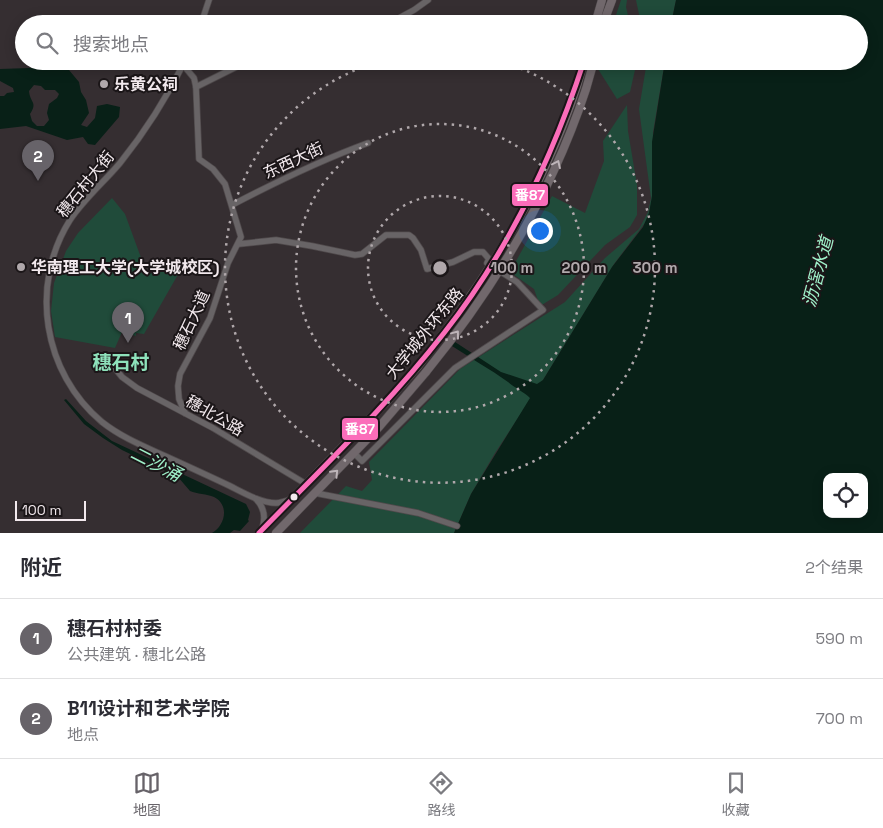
<!DOCTYPE html>
<html lang="zh">
<meta charset="utf-8">
<style>
body{margin:0;font-family:"Space Grotesk","Noto Sans SC",sans-serif;background:#f7f7f7;color:#2b2b33}
.controls{position:absolute;right:15px;bottom:15px;display:grid;overflow:hidden;border-radius:10px;box-shadow:0 2px 12px #0003}
.controls button{width:45px;height:45px;display:grid;place-items:center;padding:0;border:0;border-bottom:1px solid #e1e1e2;background:#fff;color:#2b2b33;font:25px sans-serif}
.scale{position:absolute;left:15px;bottom:12px;width:71px;box-sizing:border-box;padding-left:5px;border:2px solid #f2e9ed;border-top:0;font-size:14px;line-height:18px;white-space:nowrap;color:#f2e9ed;-webkit-text-stroke:4px #1b1618;paint-order:stroke}
.you{position:absolute;left:539px;top:230px;width:18px;height:18px;margin:-12px;border:4px solid #fff;border-radius:50%;background:#1a73e8;box-shadow:0 0 0 8px #1a73e833}
.badge{display:grid;place-items:center;width:32px;height:32px;border-radius:50%;background:#676369;color:#fff;font-size:16px;font-weight:700}
.pin{position:absolute;translate:-50% -41px;filter:drop-shadow(0 1px 2px #0008)}
.pin::after{content:'';position:absolute;top:26px;width:18px;height:15px;background:inherit;clip-path:polygon(0 0,100% 0,50% 100%)}
.list{margin:0;padding:0;list-style:none}
h2{display:flex;justify-content:space-between;align-items:center;height:65px;margin:0;padding:0 20px;font-size:21px}
h2 small{font-size:16px;font-weight:400;color:#7c7c81}
.list li{display:grid;grid-template-columns:32px 1fr auto;gap:15px;align-items:center;box-sizing:border-box;height:80px;padding:0 20px;border-top:1px solid #e1e1e2}
.list b{display:block;font-size:19px;white-space:nowrap}
.list p{margin:0;font-size:16px;white-space:nowrap;color:#7c7c81}
.list em{font-size:16px;font-style:normal;color:#7c7c81}
.icon{flex:none;width:28px;height:28px;fill:none;stroke:currentColor;stroke-width:2;stroke-linecap:round;stroke-linejoin:round}
.map{position:relative;flex:none;width:883px;height:533px;overflow:hidden}
.search{position:absolute;background:#fff;box-shadow:0 2px 12px #0003;left:15px;right:15px;top:15px;height:55px;display:flex;align-items:center;gap:12px;box-sizing:border-box;padding:0 18px;border-radius:28px;color:#7c7c81;font-size:19px}
.sheet{height:225px;background:#fff}
nav{display:flex;justify-content:space-around;align-items:center;box-sizing:border-box;height:70px;border-top:1px solid #e1e1e2;background:#fff;font-size:14px;color:#7c7c81}
nav a{display:grid;justify-items:center;gap:2px}
nav .on{color:#676369}
.map>svg:first-child{display:block}
</style>
<div class="map">
<svg width="883" height="533" viewBox="0 0 883 533">
<rect width="100%" height="100%" fill="#352e31"/>
<!-- green -->
<g fill="#204b3a">
<path d="M621,0H627L626,7L630,24H613Z"/>
<path d="M636,0H676L671,24H641Z"/>
<path d="M601,61H637L630,92L617,99L598,69Z"/>
<path d="M647,61H665L653,132L652,201L647,220L614,264L543,380L495,453L471,494L454,533H300L346,486L362,491L372,480L369,462L460,369L565,302L605,258L639,229L648,212L651,198L639,109Z"/>
<path d="M627,105L628,131L637,185V215L630,227L605,245L558,295L540,306L534,289L510,272L552,196L585,213L604,161L603,141Z"/>
<path d="M112,198L125,214L147,274L184,264L144,334L136,333V336L122,332L115,348L55,337L51,311L54,283L66,251L78,233Z"/>
</g>
<!-- water -->
<g fill="#082017" fill-rule="evenodd">
<path d="M676,0H883V533H454L471,494L530,398C524,392 515,388 508,382C490,369 470,358 452,346L455,342L501,372L537,384L543,380L612,267L643,227L649,213L652,196V142L665,61H859V24H671ZM827,477H864V514H827Z"/>
<path d="M59,67L69,70L79,82L81,92L86,100L89,113L81,125L87,127L95,118L97,106L107,104L120,107L119,117L95,145L88,144L83,137L67,140L26,126L0,129V96H4L7,93L14,92L13,88L0,81V69ZM34,85L41,86L45,90H55L59,94L57,98L49,104L47,113L49,120L44,126H37L32,121L30,114C38,102 30,103 29,91Z"/>
<path d="M66,399L86,421L112,441L246,504L250,512L248,520L249,521L240,531L234,530L230,533H212C225,526 230,505 214,497C207,494 197,494 190,491L178,477L122,450L103,438L84,424L64,400Z"/>
</g>
<g fill="none" stroke-linecap="round" stroke-linejoin="round">
<!-- minor casing -->
<g stroke="#504a4c" stroke-width="7">
<g id="minor">
<path d="M201,24L209,0"/>
<path d="M388,24L414,10L428,0"/>
<path d="M185,61C167,97 145,132 120,163C104,182 84,199 70,220C29,285 43,373 102,422C121,437 143,446 165,456C187,466 209,476 230,486C244,493 261,503 276,503C281,503 286,501 291,499"/>
<path d="M184,66L194,78L196,87"/>
<path d="M232,205C276,182 321,160 368,143"/>
<path d="M239,244L276,240L312,246L355,255L362,254L386,235H409L413,238L421,250L427,269L453,262L474,252H483L489,259L487,263L517,282L543,310L455,368L362,461L354,453"/>
<path d="M114,367L122,377L137,388L213,428L306,484"/>
<path d="M185,413L179,399L178,386L180,374L210,318L228,263L241,237L225,184L213,169L199,159L196,87L248,61"/>
<path d="M315,493L418,513L457,526"/>
<path d="M256,499C264,507 266,517 262,529"/>
</g>
</g>
<!-- major casing -->
<g stroke="#504a4c" stroke-width="9">
<g id="major">
<path d="M595,24L602,0"/>
<path d="M603,24L612,0"/>
<path d="M577,86L584,61"/>
<path d="M586,89L594,61"/>
<path d="M259,533L386,402L418,366"/>
<path d="M276,533L379,427L426,372"/>
</g>
</g>
<!-- minor -->
<use href="#minor" stroke="#686466" stroke-width="5.5"/>
<!-- major -->
<use href="#major" stroke="#71686c" stroke-width="8"/>
<!-- major-bridge casing -->
<g stroke="#504a4c" stroke-width="9" stroke-linecap="butt">
<g id="major-bridge">
<path d="M418,366C487,281 543,190 577,86"/>
<path d="M426,372C495,287 552,193 586,89"/>
</g>
</g>
<!-- major-bridge -->
<use href="#major-bridge" stroke="#71686c" stroke-width="8"/>
<!-- bus-1 casing -->
<g stroke="#1b1618" stroke-width="9">
<path id="bus-1" d="M259,533C322,468 388,405 444,333C508,252 552,159 584,61"/>
</g>
<!-- bus-1 -->
<use href="#bus-1" stroke="#fb6dba" stroke-width="5"/>
</g>
<!-- one-way arrows -->
<defs><path id="oneway-chevron" d="M-2-3.5L2.5 0L-2 3.5" fill="none" stroke-width="1.6" stroke-linecap="round" stroke-linejoin="round" transform="scale(1.25)"/></defs>
<g stroke="#beb5b9">
<use href="#oneway-chevron" transform="translate(557 164) rotate(-65)"/>
<use href="#oneway-chevron" transform="translate(456 334) rotate(-53)"/>
<use href="#oneway-chevron" transform="translate(335 473) rotate(-46)"/>
</g>
<!-- distance rings -->
<g fill="none" stroke="#b0a8ab" stroke-width="2.5" stroke-dasharray="2.5 5">
<circle cx="440" cy="268" r="72"/>
<circle cx="440" cy="268" r="144"/>
<path d="M499 61A215 215 0 1 1 381 61"/>
</g>
<!-- markers -->
<g fill="#b0a8ab" stroke="#1b1618" stroke-width="2">
<circle cx="104" cy="84" r="5"/>
<circle cx="21" cy="267" r="5"/>
</g>
<circle fill="#f2e9ed" stroke="#1b1618" stroke-width="2" cx="294" cy="497" r="4.5"/>
<g text-anchor="middle" stroke-width="4" stroke-linejoin="round" paint-order="stroke">
<!-- poi labels -->
<g font-size="16" font-weight="bold" fill="#f2e9ed" stroke="#1b1618" text-anchor="start">
<text x="114" y="90">乐黄公祠</text>
<text x="31" y="273">华南理工大学(大学城校区)</text>
</g>
<!-- street labels -->
<g font-size="16" fill="#f2e9ed" stroke="#1b1618">
<text transform="translate(293 160) rotate(-25)" y="6">东西大街</text>
<text transform="translate(85 184) rotate(-51)" y="6">穗石村大街</text>
<text transform="translate(191 320) rotate(-65)" y="6">穗石大道</text>
<text transform="translate(424 333) rotate(-51)" y="6">大学城外环东路</text>
<text transform="translate(215 415) rotate(30)" y="6">穗北公路</text>
</g>
<!-- water labels -->
<g font-size="18" font-style="italic" fill="#a0f3cb" stroke="#1b1618">
<text transform="translate(818 272) rotate(-75)" y="6">沥滘水道</text>
<text transform="translate(156 464) rotate(27)" y="6">二沙涌</text>
</g>
<!-- quarter labels -->
<g font-size="19" font-weight="bold" fill="#8ee2bb" stroke="#1b1618">
<text x="121" y="369">穗石村</text>
</g>
</g>
<circle cx="440" cy="268" r="8" fill="#b0a8ab" stroke="#1b1618" stroke-width="2.5"/>
<g font-size="15" text-anchor="middle" font-weight="bold" fill="#b0a8ab" stroke="#1b1618" stroke-width="4" stroke-linejoin="round" paint-order="stroke">
<text x="512" y="273">100 m</text>
<text x="584" y="273">200 m</text>
<text x="655" y="273">300 m</text>
</g>
<g stroke="#1b1618" stroke-width="2">
<rect x="511" y="183" width="38" height="24" rx="5" fill="#fb6dba"/>
<rect x="341" y="417" width="38" height="24" rx="5" fill="#fb6dba"/>
</g>
<g font-size="14" text-anchor="middle" font-weight="bold" fill="#fff">
<text x="530" y="200">番87</text>
<text x="360" y="434">番87</text>
</g>
</svg>
<div class="controls">
<button><svg class="icon" aria-label="locate" viewBox="0 0 24 24"><circle cx="12" cy="12" r="6"/><path d="M12 2v4M12 18v4M2 12h4M18 12h4"/></svg></button>
</div>
<div class="scale">100 m</div>
<div class="you"></div>
<div class="pin badge" style="left:128px;top:343px">1</div>
<div class="pin badge" style="left:38px;top:181px">2</div>
<div class="search"><svg class="icon" aria-label="search" viewBox="0 0 24 24"><circle cx="10" cy="10" r="6"/><path d="M15 15l6 6"/></svg>搜索地点</div>
</div>
<section class="sheet">
<h2>附近<small>2个结果</small></h2>
<ul class="list">
<li><span class="badge">1</span><div><b>穗石村村委</b><p>公共建筑 · 穗北公路</p></div><em>590 m</em></li>
<li><span class="badge">2</span><div><b>B11设计和艺术学院</b><p>地点</p></div><em>700 m</em></li>
</ul>
</section>
<nav>
<a class="on"><svg class="icon" aria-label="map" viewBox="0 0 24 24"><path d="M3 6l6-2 6 2 6-2v14l-6 2-6-2-6 2zM9 4v14M15 6v14"/></svg>地图</a>
<a><svg class="icon" aria-label="directions" viewBox="0 0 24 24"><path d="M12 3l9 9-9 9-9-9zM9 14v-3h6M13 9l2 2-2 2"/></svg>路线</a>
<a><svg class="icon" aria-label="saved" viewBox="0 0 24 24"><path d="M7 4h10v16l-5-4-5 4z"/></svg>收藏</a>
</nav>
